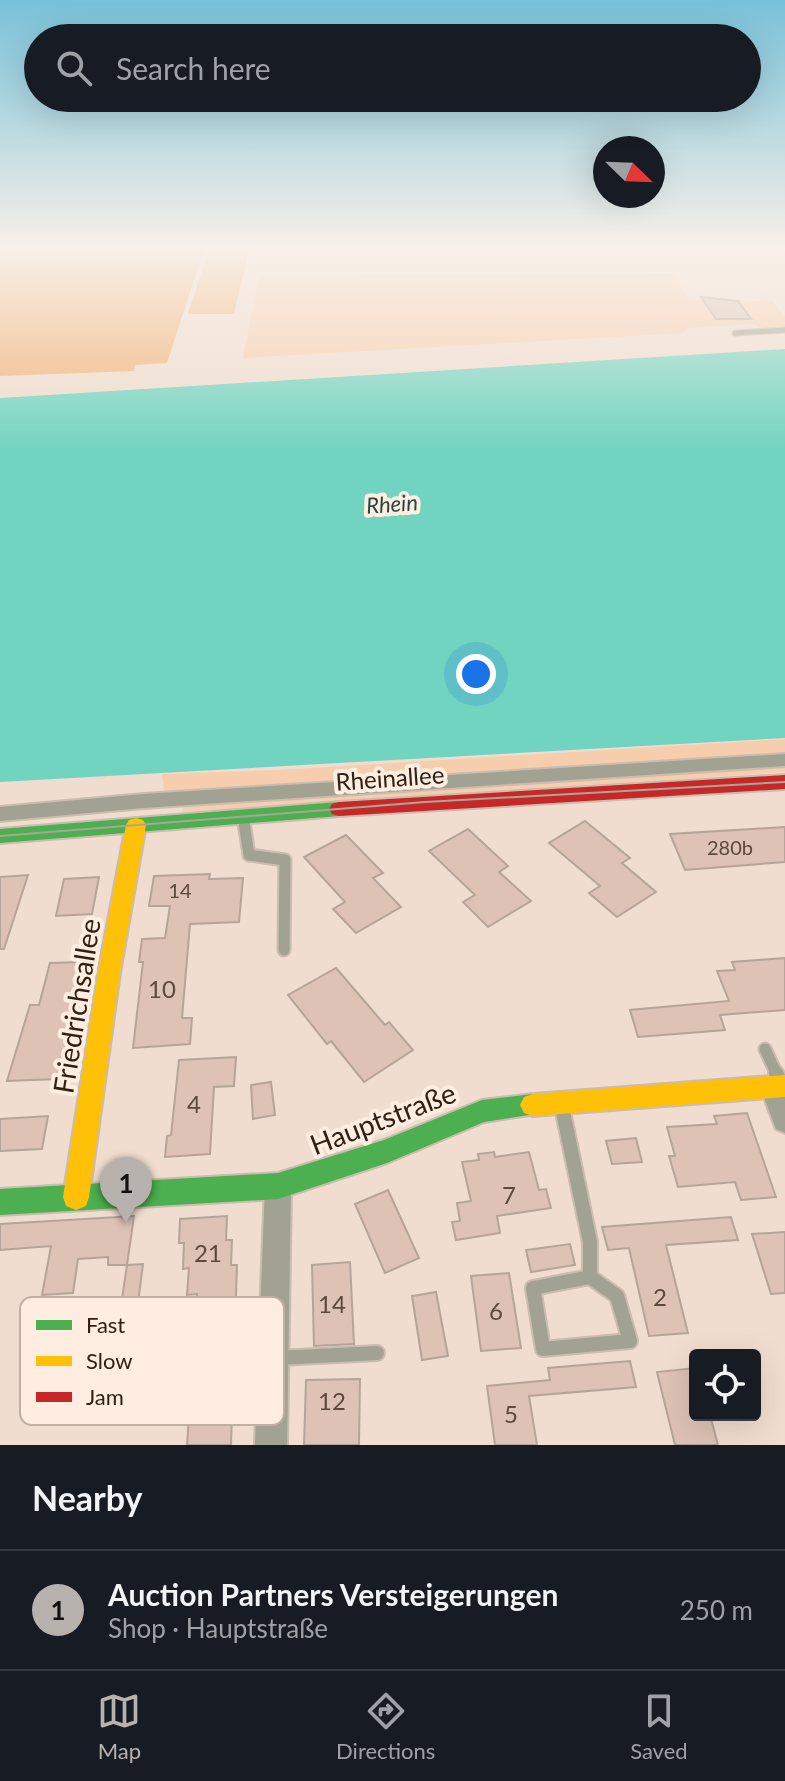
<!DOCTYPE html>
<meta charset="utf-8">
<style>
body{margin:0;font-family:Lato,sans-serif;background:#20242c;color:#f1f3f6}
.controls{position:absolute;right:24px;bottom:24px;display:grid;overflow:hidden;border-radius:8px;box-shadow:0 8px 32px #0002}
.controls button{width:72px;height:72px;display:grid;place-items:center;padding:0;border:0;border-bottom:2px solid #363941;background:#171b24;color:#f1f3f6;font:40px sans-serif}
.compass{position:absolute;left:593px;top:136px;width:72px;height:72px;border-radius:50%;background:#171b24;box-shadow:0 8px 32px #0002;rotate:113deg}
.you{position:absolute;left:476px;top:674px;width:28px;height:28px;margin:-20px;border:6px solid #fff;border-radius:50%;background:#1a73e8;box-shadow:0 0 0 12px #1a73e833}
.badge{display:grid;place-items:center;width:52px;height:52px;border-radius:50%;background:#b8b2ae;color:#111;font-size:26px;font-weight:700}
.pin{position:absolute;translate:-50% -66px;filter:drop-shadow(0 2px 4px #0008)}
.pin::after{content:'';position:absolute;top:42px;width:28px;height:24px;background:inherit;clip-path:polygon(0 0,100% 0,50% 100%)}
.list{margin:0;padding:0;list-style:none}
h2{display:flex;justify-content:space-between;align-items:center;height:104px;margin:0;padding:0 32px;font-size:34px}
h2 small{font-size:26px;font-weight:400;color:#9ea1a6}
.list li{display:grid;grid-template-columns:52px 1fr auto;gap:24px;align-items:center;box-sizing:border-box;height:120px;padding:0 32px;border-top:2px solid #363941}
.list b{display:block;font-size:30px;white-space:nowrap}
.list p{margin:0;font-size:26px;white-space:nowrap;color:#9ea1a6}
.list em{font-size:26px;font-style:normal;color:#9ea1a6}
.icon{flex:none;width:44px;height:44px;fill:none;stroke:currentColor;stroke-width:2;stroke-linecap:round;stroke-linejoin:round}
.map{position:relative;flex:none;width:785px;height:1445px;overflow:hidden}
.search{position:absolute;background:#171b24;box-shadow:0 8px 32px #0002;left:24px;right:24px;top:24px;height:88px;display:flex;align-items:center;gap:20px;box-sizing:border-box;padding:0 28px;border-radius:44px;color:#9ea1a6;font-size:30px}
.sheet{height:224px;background:#171b24}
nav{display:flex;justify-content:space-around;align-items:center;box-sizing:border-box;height:112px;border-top:2px solid #363941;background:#171b24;font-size:22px;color:#9ea1a6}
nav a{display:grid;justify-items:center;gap:4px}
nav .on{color:#b8b2ae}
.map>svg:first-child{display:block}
</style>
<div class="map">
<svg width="785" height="1445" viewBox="0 0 785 1445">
<rect width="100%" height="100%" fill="#f0ddcf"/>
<!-- green -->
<g fill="#f7cead">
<path d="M673,273L689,300L773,301L785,317V329L760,330L755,324L688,328L682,333L243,358L259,276Z"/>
<path d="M785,739V753L165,797L162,774L279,770Z"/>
<path d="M785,764V772L182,812L183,806L547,780L618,779Z"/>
</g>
<!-- forest -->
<g fill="#f1b275">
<path d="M0,249H204L167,363L135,365L134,371L0,376Z"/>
<path d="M209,249H249L234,314H188Z"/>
</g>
<!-- water -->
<path fill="#71d4c0" d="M785,349V738L0,782V398Z"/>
<!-- building -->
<g fill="#ddc2b5" stroke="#b5a49a" stroke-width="2">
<path d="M701,297L738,301L751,319H716Z"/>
<path d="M585,821L630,858L622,863L656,892L617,917L589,893L600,886L549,843Z"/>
<path d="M785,827V862L685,870L670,834Z"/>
<path d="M468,829L508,866L499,872L531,901L488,927L463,902L475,895L429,851Z"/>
<path d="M346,835L383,873L373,878L401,907L356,933L333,909L345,902L304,857Z"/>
<path d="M210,874L209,879L243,878L239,922L190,924L182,1018H192L190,1044L133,1048L143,962H139L142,939L165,938L170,906H149L154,876Z"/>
<path d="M28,875L4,949H0V877Z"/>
<path d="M99,877L92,914L56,916L64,879Z"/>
<path d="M785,958V1010L720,1015L725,1030L638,1037L630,1010L729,1001L717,971L735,970L732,962Z"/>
<path d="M82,962L59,1079L7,1081L30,1005H39L50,963Z"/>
<path d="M336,968L385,1025L389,1022L413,1050L364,1082L331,1041L327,1044L288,995Z"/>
<path d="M236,1057L234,1086L214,1087L210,1154L165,1157L167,1136L171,1135L179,1060Z"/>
<path d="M271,1082L275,1115L253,1119L251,1085Z"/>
<path d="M747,1113L776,1197L741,1200L735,1182L678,1187L669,1156H675L667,1127L717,1124L714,1116Z"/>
<path d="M48,1116L42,1149L0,1151V1119Z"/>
<path d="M636,1138L642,1162L612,1164L606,1141Z"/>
<path d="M494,1152L495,1157L529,1152L539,1190L546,1189L551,1208L497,1216L500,1233L456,1240L452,1222L460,1221L457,1203L471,1201L462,1162L479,1160L478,1154Z"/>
<path d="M388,1190L419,1258L385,1273L355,1204Z"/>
<path d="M134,1216L127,1265H108V1257L78,1259L73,1293L42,1295L51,1246L0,1250V1224Z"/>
<path d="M227,1216L226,1240H232L231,1265H237L231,1445H187L197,1294L187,1295L189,1268L183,1269L184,1243H179L180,1219Z"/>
<path d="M731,1217L738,1240L666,1245L688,1333L649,1336L629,1248L608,1250L602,1227Z"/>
<path d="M785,1232V1293L771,1294L752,1234Z"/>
<path d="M570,1244L575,1265L531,1272L526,1250Z"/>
<path d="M350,1262L354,1344L314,1346L312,1265Z"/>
<path d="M143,1264L137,1311L120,1312L127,1265Z"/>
<path d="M509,1273L521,1348L481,1351L471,1276Z"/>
<path d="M436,1292L448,1356L422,1360L412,1296Z"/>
<path d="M630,1361L636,1387L529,1396L537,1445H495L487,1386L550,1380L548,1368Z"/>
<path d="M695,1368V1415H710L718,1445H675L657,1372Z"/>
<path d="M360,1379L359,1445H304L306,1380Z"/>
</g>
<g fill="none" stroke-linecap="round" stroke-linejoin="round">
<!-- lane-far2 casing -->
<g stroke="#cbbcb0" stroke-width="7">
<path id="lane-far2" d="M735,333L785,330"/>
</g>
<!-- lane-far1 casing -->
<g stroke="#cbbcb0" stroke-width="15">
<g id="lane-far1">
<path d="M243,816L249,855L285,860L284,950"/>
<path d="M765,1049L777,1075"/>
</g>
</g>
<!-- lane casing -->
<g stroke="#cbbcb0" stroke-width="18">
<g id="lane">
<path d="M776,1073L779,1079"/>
<path d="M562,1107L590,1242V1277"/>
<path d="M590,1277L617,1296L630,1341L543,1349L533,1288Z"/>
<path d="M277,1358L377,1353"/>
</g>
</g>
<!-- street casing -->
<g stroke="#cbbcb0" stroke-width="4">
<g id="street">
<path d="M785,754V766L143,808L0,821V807L143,794Z"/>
<path d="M772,1076L781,1079L785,1088V1133L776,1129L760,1087L763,1079Z"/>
<path d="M278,1173L287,1177L291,1186L287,1445H255L265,1186L269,1177Z"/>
</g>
</g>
<!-- fast casing -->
<g stroke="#cbbcb0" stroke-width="4">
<g id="fast">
<path d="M339,802L346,804L349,809L346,814L339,816L0,843V829Z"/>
<path d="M533,1094L542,1097L546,1105L542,1113L484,1122L387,1163L278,1199L0,1215V1189L278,1173L384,1140L482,1100Z"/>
</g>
</g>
<!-- slow casing -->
<g stroke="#cbbcb0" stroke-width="4">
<g id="slow">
<path d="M136,818L143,820L146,825L120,973L89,1197L86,1206L76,1210L66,1206L63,1197L98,973L126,825L129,820Z"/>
<path d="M785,1075V1097L533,1116L524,1113L520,1105L524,1097L533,1094Z"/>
</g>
</g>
<!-- jam casing -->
<g stroke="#cbbcb0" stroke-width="4">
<path id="jam" d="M785,775V789L339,816L332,814L329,809L332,804L339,802Z"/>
</g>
<!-- lane-far2 -->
<use href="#lane-far2" stroke="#a1a291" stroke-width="5"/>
<!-- lane-far1 -->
<use href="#lane-far1" stroke="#a1a291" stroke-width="11"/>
<!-- lane -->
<use href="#lane" stroke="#a1a291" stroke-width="14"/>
<!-- street -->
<use href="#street" fill="#a1a291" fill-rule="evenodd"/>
<!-- fast -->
<use href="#fast" fill="#4caf50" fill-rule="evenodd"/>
<!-- slow -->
<use href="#slow" fill="#ffc107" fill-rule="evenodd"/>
<!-- jam -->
<use href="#jam" fill="#c62828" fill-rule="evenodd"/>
<!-- tram -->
<path stroke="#ada498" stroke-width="2" d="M0,836L425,802L785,782"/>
</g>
<!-- sky -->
<linearGradient id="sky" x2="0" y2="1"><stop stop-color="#78c1d8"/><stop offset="0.55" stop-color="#f8f0e9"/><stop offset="1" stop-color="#f8f0e9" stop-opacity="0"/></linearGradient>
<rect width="785" height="451" fill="url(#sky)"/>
<g text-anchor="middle" stroke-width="8" stroke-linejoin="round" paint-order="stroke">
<!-- number labels -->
<g font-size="20" fill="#5b493c">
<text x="730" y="855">280b</text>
<text x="180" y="898">14</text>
</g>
<!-- far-water labels -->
<g font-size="22" font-style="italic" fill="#27453f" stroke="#feede0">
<text transform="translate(392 504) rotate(-4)" y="8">Rhein</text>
</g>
<!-- street labels -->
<g font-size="24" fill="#302114" stroke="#feede0">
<text transform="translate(390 779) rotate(-4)" y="8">Rheinallee</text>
</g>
<!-- near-number labels -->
<g font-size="24" fill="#5b493c">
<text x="162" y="998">10</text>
<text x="194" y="1113">4</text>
<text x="509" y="1204">7</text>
<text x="208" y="1262">21</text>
<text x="660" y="1306">2</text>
<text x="332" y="1313">14</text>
<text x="496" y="1320">6</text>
<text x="332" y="1410">12</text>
<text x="511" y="1423">5</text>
</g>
<!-- near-street labels -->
<g font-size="28" fill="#302114" stroke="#feede0">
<text transform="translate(77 1006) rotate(-81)" y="10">Friedrichsallee</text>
<text transform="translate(383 1119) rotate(-21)" y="10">Hauptstraße</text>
</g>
</g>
<!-- legend -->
<rect x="20" y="1297" width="264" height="128" rx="12" fill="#feede0" stroke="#c0b0a3" stroke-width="2"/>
<rect x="36" y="1320" width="36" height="10" fill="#4caf50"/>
<rect x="36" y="1356" width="36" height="10" fill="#ffc107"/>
<rect x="36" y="1392" width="36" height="10" fill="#c62828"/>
<g font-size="22" fill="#302114">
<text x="86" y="1333">Fast</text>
<text x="86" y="1369">Slow</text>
<text x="86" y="1405">Jam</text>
</g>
</svg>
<div class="controls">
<button><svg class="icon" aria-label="locate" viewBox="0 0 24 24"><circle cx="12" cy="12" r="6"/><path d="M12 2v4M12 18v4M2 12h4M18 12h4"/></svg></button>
</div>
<svg class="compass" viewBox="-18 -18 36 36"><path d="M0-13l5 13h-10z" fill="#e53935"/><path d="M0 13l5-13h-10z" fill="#9ea1a6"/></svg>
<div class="you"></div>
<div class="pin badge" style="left:126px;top:1223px">1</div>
<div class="search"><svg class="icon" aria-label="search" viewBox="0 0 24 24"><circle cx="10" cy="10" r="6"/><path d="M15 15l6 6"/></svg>Search here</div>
</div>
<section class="sheet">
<h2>Nearby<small></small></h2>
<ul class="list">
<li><span class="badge">1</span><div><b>Auction Partners Versteigerungen</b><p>Shop · Hauptstraße</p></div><em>250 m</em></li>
</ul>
</section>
<nav>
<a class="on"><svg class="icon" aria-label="map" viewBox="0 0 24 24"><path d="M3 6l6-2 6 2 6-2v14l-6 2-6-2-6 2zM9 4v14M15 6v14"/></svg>Map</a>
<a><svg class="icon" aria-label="directions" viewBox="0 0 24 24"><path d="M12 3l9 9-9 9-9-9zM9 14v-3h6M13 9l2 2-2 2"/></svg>Directions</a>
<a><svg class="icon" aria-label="saved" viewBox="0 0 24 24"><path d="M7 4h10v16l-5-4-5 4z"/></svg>Saved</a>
</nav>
